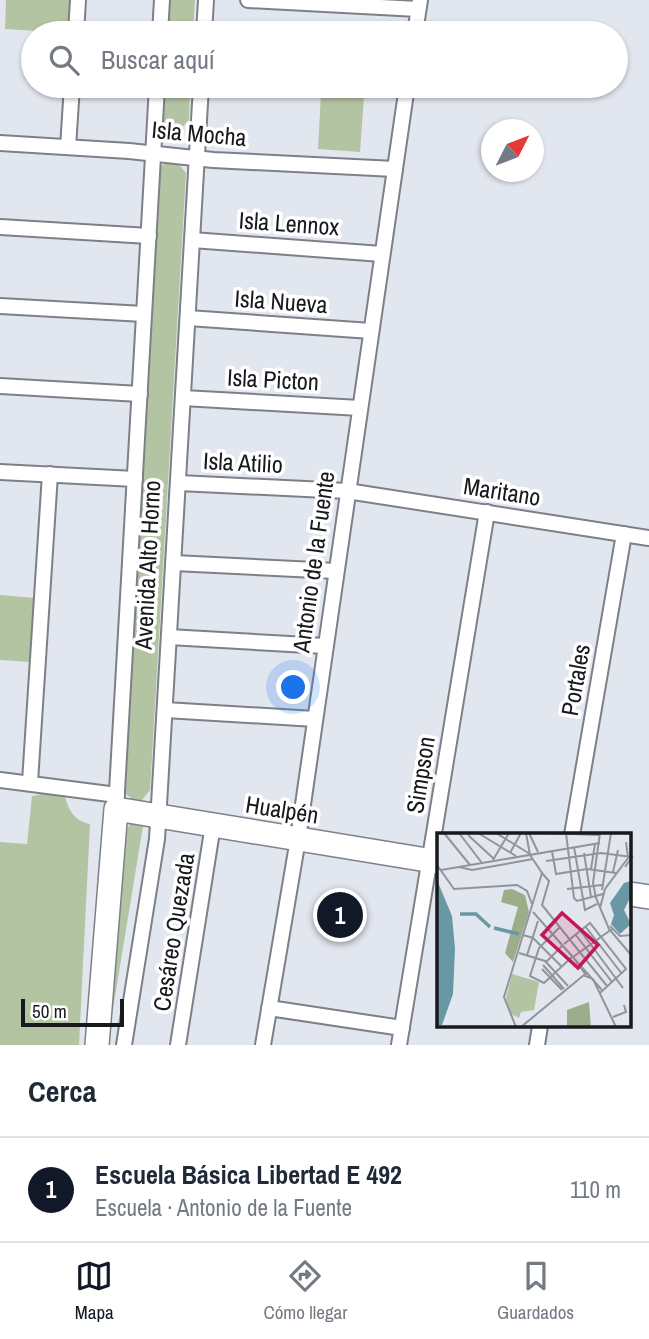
<!DOCTYPE html>
<html lang="es">
<meta charset="utf-8">
<style>
body{margin:0;font-family:"Archivo Narrow",sans-serif;background:#f2f2f3;color:#1f2937}
.compass{position:absolute;left:481px;top:119px;width:63px;height:63px;border-radius:50%;background:#fff;box-shadow:0 2px 5px #0004;rotate:48deg}
.scale{position:absolute;left:21px;bottom:18px;width:103px;box-sizing:border-box;padding-left:7px;border:4px solid #18191c;border-top:0;font-size:19px;line-height:24px;white-space:nowrap;color:#18191c;-webkit-text-stroke:5px #fff;paint-order:stroke}
.you{position:absolute;left:294px;top:688px;width:24px;height:24px;margin:-18px;border:5px solid #fff;border-radius:50%;background:#1a73e8;box-shadow:0 0 0 10px #1a73e833}
.badge{display:grid;place-items:center;width:46px;height:46px;border-radius:50%;background:#111827;color:#fff;font-size:23px;font-weight:700}
.pin{position:absolute;translate:-50% -50%;border:4px solid #fff;box-shadow:0 2px 7px #0006}
.list{margin:0;padding:0;list-style:none}
h2{display:flex;justify-content:space-between;align-items:center;height:91px;margin:0;padding:0 28px;font-size:30px}
h2 small{font-size:23px;font-weight:400;color:#747a83}
.list li{display:grid;grid-template-columns:46px 1fr auto;gap:21px;align-items:center;box-sizing:border-box;height:105px;padding:0 28px;border-top:2px solid #e0e1e3}
.list b{display:block;font-size:26px;white-space:nowrap}
.list p{margin:0;font-size:23px;white-space:nowrap;color:#747a83}
.list em{font-size:23px;font-style:normal;color:#747a83}
.icon{flex:none;width:38px;height:38px;fill:none;stroke:currentColor;stroke-width:2;stroke-linecap:round;stroke-linejoin:round}
.map{position:relative;flex:none;width:649px;height:1045px;overflow:hidden}
.search{position:absolute;background:#fff;box-shadow:0 2px 5px #0004;left:21px;right:21px;top:21px;height:77px;display:flex;align-items:center;gap:18px;box-sizing:border-box;padding:0 24px;border-radius:38px;color:#747a83;font-size:26px}
.sheet{height:196px;background:#fff}
nav{display:flex;justify-content:space-around;align-items:center;box-sizing:border-box;height:98px;border-top:2px solid #e0e1e3;background:#fff;font-size:19px;color:#747a83}
nav a{display:grid;justify-items:center;gap:4px}
nav .on{color:#111827}
.map>svg:first-child{display:block}
</style>
<div class="map">
<svg width="649" height="1045" viewBox="0 0 649 1045">
<rect width="100%" height="100%" fill="#e2e6ef"/>
<!-- green -->
<g fill="#b3c4a3">
<path d="M6,0H74L71,33L5,29Z"/>
<path d="M166,0H195L193,33H164Z"/>
<path d="M161,86H190L189,120L179,131L168,132L160,123Z"/>
<path d="M321,93L364,96L360,152L318,149Z"/>
<path d="M171,161L177,162L186,173L151,774L150,790L142,800H134L123,792L158,167Z"/>
<path d="M0,595L35,598L31,662L0,660Z"/>
<path d="M63,790C68,807 71,820 90,824L79,1045H0V842L27,844L32,796Z"/>
<path d="M145,814L107,1045L121,841L131,822Z"/>
</g>
<g fill="none" stroke-linecap="round" stroke-linejoin="round">
<!-- street casing -->
<g stroke="#7c8088" stroke-width="18">
<g id="street">
<path d="M248,0L418,9"/>
<path d="M76,33L78,0"/>
<path d="M160,33L162,0"/>
<path d="M204,33L206,0"/>
<path d="M415,33L420,0"/>
<path d="M0,143L129,151L213,160L395,169"/>
<path d="M68,147L72,86"/>
<path d="M0,227L149,236"/>
<path d="M192,240L382,254"/>
<path d="M0,306L144,314"/>
<path d="M188,318L371,331"/>
<path d="M0,386L140,394"/>
<path d="M183,398L360,408"/>
<path d="M0,472L135,479"/>
<path d="M179,483L347,491L649,538"/>
<path d="M174,563L336,571"/>
<path d="M169,637L325,646"/>
<path d="M165,710L315,719"/>
<path d="M0,780L117,795"/>
<path d="M30,782L50,474"/>
<path d="M116,809L157,86"/>
<path d="M572,835L624,534"/>
<path d="M269,1008L402,1028"/>
<path d="M124,1045L157,839L201,86"/>
<path d="M178,1045L213,825"/>
<path d="M263,1045L298,839L407,86"/>
<path d="M399,1045L487,512"/>
<path d="M537,1045L540,1026"/>
</g>
</g>
<!-- primary casing -->
<g stroke="#7c8088" stroke-width="26">
<g id="primary">
<path d="M630,894L649,897"/>
<path d="M97,1045L116,809L439,862"/>
</g>
</g>
<!-- street -->
<use href="#street" stroke="#fff" stroke-width="14"/>
<!-- primary -->
<use href="#primary" stroke="#fff" stroke-width="23"/>
</g>
<g text-anchor="middle" stroke-width="7" stroke-linejoin="round" paint-order="stroke">
<!-- street labels -->
<g font-size="24" fill="#18191c" stroke="#fff">
<text transform="translate(199 134) rotate(5)" y="8">Isla Mocha</text>
<text transform="translate(289 224) rotate(4)" y="8">Isla Lennox</text>
<text transform="translate(281 302) rotate(4)" y="8">Isla Nueva</text>
<text transform="translate(273 380) rotate(3)" y="8">Isla Picton</text>
<text transform="translate(243 463) rotate(3)" y="8">Isla Atilio</text>
<text transform="translate(502 492) rotate(9)" y="8">Maritano</text>
<text transform="translate(314 562) rotate(-82)" y="8">Antonio de la Fuente</text>
<text transform="translate(148 565) rotate(-87)" y="8">Avenida Alto Horno</text>
<text transform="translate(576 680) rotate(-80)" y="8">Portales</text>
<text transform="translate(421 775) rotate(-81)" y="8">Simpson</text>
<text transform="translate(282 810) rotate(9)" y="8">Hualpén</text>
<text transform="translate(174 932) rotate(-81)" y="8">Cesáreo Quezada</text>
</g>
</g>
<!-- overview -->
<g transform="translate(437 833)">
<rect width="194" height="194" fill="#e2e6ef"/>
<path d="M75,141L102,149L97,177L84,179L82,185L74,181L69,165Z" fill="#b3c4a3"/>
<path d="M75,56L88,62L92,79L76,129L68,120L81,74L64,69L67,57ZM152,169L154,194H130V177Z" fill="#9bad89"/>
<path d="M0,47L15,83L18,116L16,161L5,192H0ZM194,48V85L192,67L187,77L194,91L183,101L174,91L177,82L173,70L187,50Z" fill="#6798a3"/>
<path fill="none" stroke="#6798a3" stroke-width="3.5" d="M23,81H39L53,94M57,95L82,101"/>
<path fill="none" stroke="#91949b" stroke-width="2" d="M7,0L33,32M22,0L45,30M41,0L79,23M59,0L93,21M89,0L93,22M92,0L101,19M108,0L162,2M129,0L137,65L140,68L166,61M163,0L156,50L159,65L172,96L195,123M31,2L57,26M137,14L148,77L160,71M115,18L119,41L150,36L179,40M73,20L84,0M147,20L154,64M56,27L72,0M109,28L164,20L195,24L188,34M0,32L17,56L80,52L90,58L95,71M22,34L35,37L96,26M154,36L158,11M4,37L163,10M176,39L181,17M105,40L112,48L105,72L170,153M130,56L165,52M165,57L174,0M163,75L168,56L191,25L189,9M96,79L165,157M148,93L185,141M173,93L183,103L195,102M123,94L102,115L93,143L107,150L136,123M143,97L186,155M138,101L175,149M86,102L96,105L125,134M127,111L153,90L189,136L163,160M82,120L108,128L131,153M90,122L101,88M109,129L125,113M106,132L127,156M105,136L125,157M146,142L156,146L179,194M149,142L136,124L175,96M176,184L189,179L187,172M79,194L67,164L105,40L93,22M84,194L147,142"/>
<path fill="#c2185b" fill-opacity="0.15" stroke="#c2185b" stroke-width="3.5" d="M125,80L161,112L141,135L105,102Z"/>
<rect width="194" height="194" fill="none" stroke="#18191c" stroke-width="3.5"/>
</g>
</svg>
<svg class="compass" viewBox="-18 -18 36 36"><path d="M0-13l5 13h-10z" fill="#e53935"/><path d="M0 13l5-13h-10z" fill="#747a83"/></svg>
<div class="scale">50 m</div>
<div class="you"></div>
<div class="pin badge" style="left:340px;top:915px">1</div>
<div class="search"><svg class="icon" aria-label="search" viewBox="0 0 24 24"><circle cx="10" cy="10" r="6"/><path d="M15 15l6 6"/></svg>Buscar aquí</div>
</div>
<section class="sheet">
<h2>Cerca<small></small></h2>
<ul class="list">
<li><span class="badge">1</span><div><b>Escuela Básica Libertad E 492</b><p>Escuela · Antonio de la Fuente</p></div><em>110 m</em></li>
</ul>
</section>
<nav>
<a class="on"><svg class="icon" aria-label="map" viewBox="0 0 24 24"><path d="M3 6l6-2 6 2 6-2v14l-6 2-6-2-6 2zM9 4v14M15 6v14"/></svg>Mapa</a>
<a><svg class="icon" aria-label="directions" viewBox="0 0 24 24"><path d="M12 3l9 9-9 9-9-9zM9 14v-3h6M13 9l2 2-2 2"/></svg>Cómo llegar</a>
<a><svg class="icon" aria-label="saved" viewBox="0 0 24 24"><path d="M7 4h10v16l-5-4-5 4z"/></svg>Guardados</a>
</nav>
